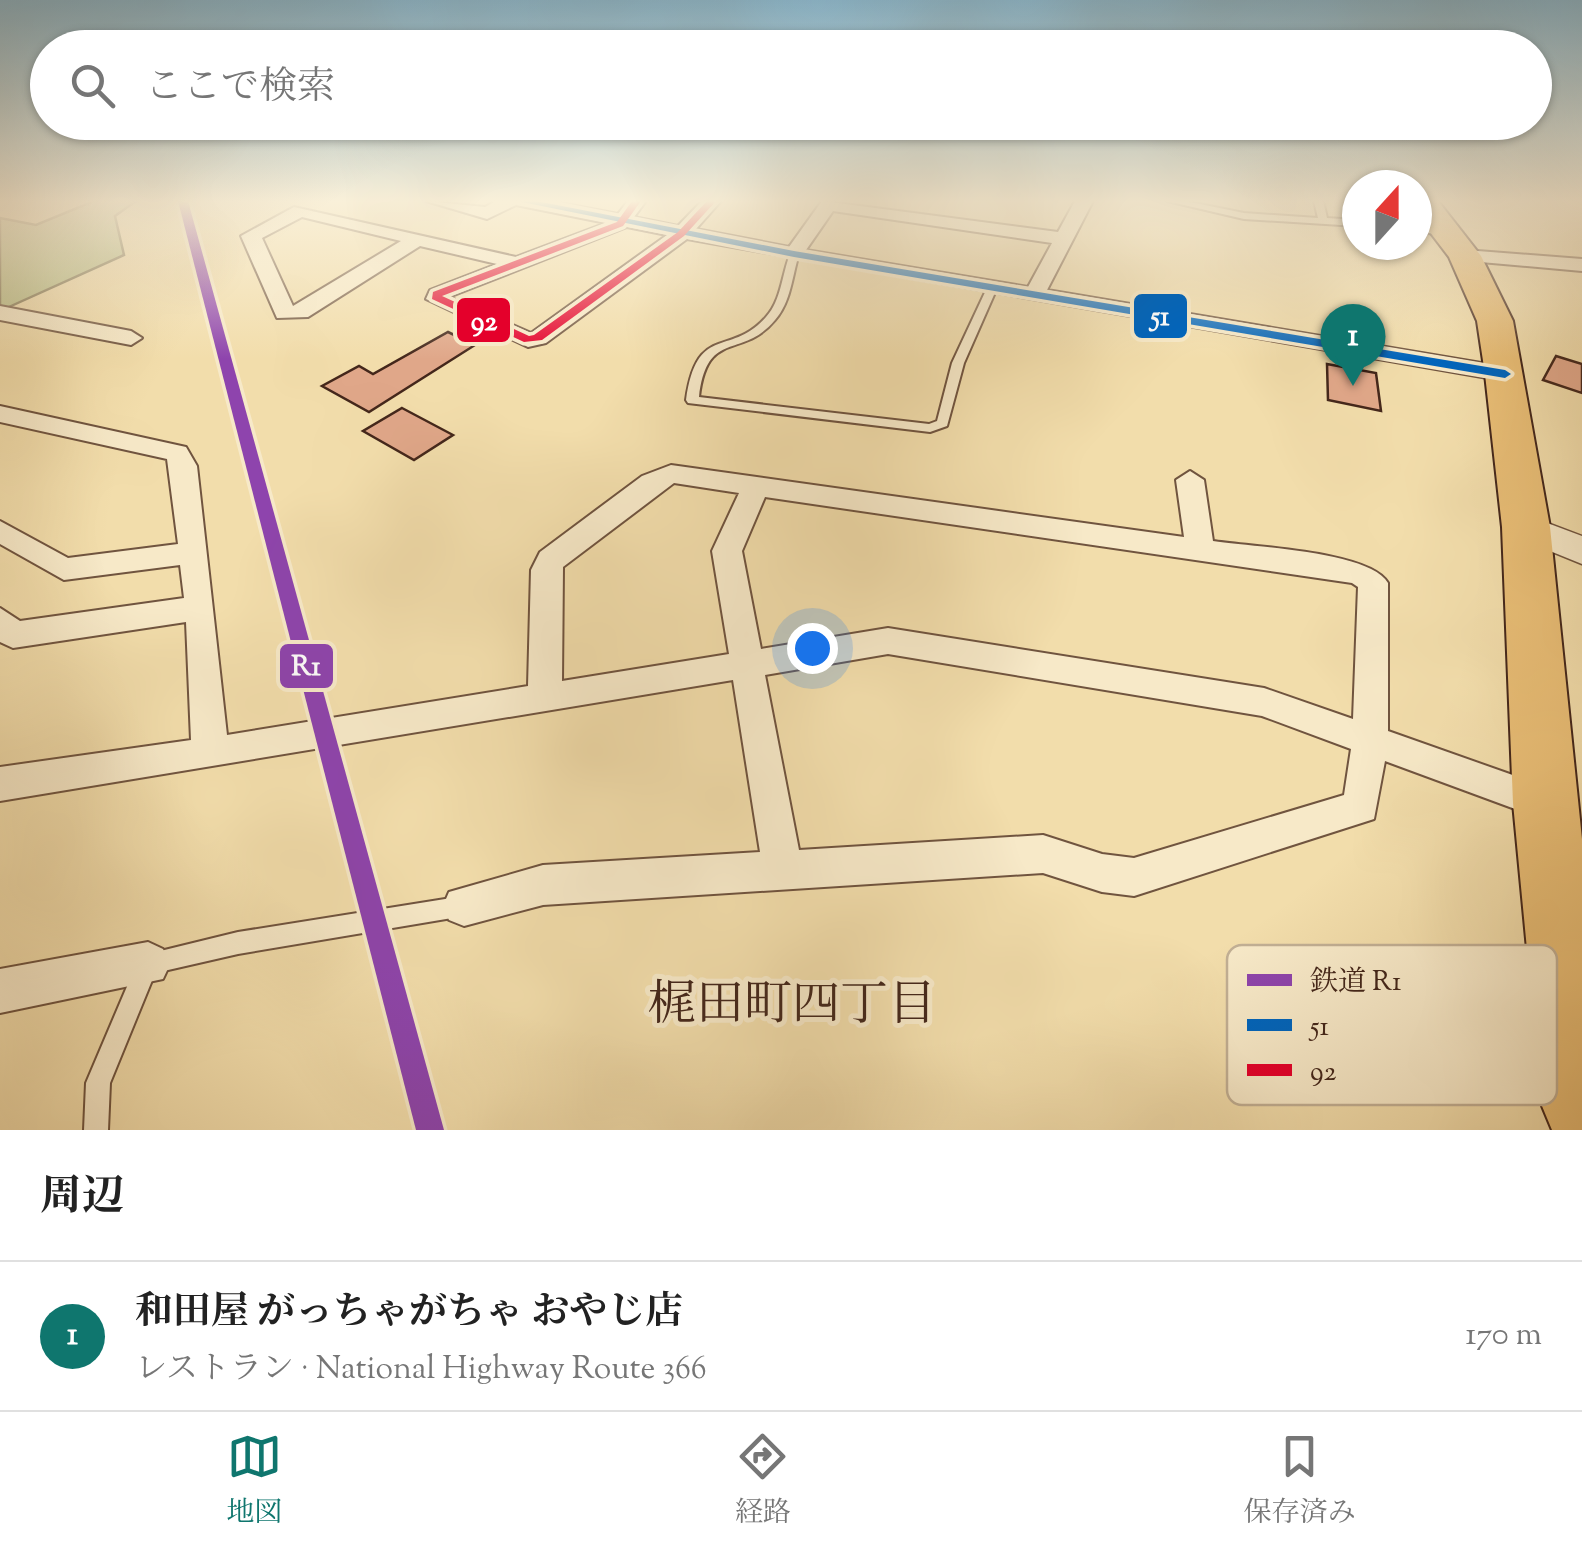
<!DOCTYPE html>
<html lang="ja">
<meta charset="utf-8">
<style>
body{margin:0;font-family:"Sorts Mill Goudy","Noto Serif JP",serif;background:#f6f6f6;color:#222}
.compass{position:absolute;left:1342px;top:170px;width:90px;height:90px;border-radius:50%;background:#fff;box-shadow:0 2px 8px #0004;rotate:21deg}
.you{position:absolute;left:812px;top:648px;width:35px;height:35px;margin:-25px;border:8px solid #fff;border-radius:50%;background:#1a73e8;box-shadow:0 0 0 15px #1a73e833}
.badge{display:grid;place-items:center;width:65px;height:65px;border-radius:50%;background:#0f766e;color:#fff;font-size:32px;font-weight:700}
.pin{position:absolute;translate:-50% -82px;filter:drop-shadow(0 2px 5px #0008)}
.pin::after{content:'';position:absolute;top:52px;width:35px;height:30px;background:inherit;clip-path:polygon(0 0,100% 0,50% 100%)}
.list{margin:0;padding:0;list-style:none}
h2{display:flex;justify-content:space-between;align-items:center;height:130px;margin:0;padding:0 40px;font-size:42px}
h2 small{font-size:32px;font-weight:400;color:#767676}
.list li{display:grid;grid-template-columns:65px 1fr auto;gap:30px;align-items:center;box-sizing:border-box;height:150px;padding:0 40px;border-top:2px solid #e0e0e0}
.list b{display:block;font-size:38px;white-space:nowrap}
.list p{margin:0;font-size:32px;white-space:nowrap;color:#767676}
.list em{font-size:32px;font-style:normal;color:#767676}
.icon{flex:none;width:55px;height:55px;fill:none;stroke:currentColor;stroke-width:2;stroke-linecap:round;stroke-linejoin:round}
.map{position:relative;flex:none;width:1582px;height:1130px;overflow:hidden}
.search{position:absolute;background:#fff;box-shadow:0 2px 8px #0004;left:30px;right:30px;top:30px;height:110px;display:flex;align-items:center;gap:25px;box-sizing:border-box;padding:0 35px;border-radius:55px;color:#767676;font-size:38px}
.sheet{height:280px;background:#fff}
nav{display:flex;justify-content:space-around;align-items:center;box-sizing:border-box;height:140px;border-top:2px solid #e0e0e0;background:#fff;font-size:28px;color:#767676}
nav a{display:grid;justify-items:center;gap:5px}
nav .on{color:#0f766e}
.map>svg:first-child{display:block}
</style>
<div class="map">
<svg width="1582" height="1130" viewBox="0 0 1582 1130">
<rect width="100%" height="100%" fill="#f2ddab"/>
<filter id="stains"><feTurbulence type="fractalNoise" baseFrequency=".002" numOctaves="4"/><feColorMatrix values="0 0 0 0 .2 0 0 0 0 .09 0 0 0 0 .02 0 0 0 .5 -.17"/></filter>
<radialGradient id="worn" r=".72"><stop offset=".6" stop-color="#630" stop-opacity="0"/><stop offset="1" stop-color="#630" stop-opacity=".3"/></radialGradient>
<!-- green -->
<path fill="#bac189" stroke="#7f7452" stroke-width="2.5" d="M94,201H136L115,216L124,255L0,311V218L36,225Z"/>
<!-- building -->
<g fill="#e0a789" stroke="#44271b" stroke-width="2.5">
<path d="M448,332L475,345L369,412L322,386L359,366L373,374Z"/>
<path d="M1556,356L1582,364V393L1543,380Z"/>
<path d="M1327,364L1376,373L1381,411L1328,400Z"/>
<path d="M402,408L453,435L414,460L363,431Z"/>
</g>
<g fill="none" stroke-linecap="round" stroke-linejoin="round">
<!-- service casing -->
<g stroke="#70543f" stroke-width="4">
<g id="service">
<path d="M1167,201H1185L1244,213L1318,218L1314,201H1323L1327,218L1357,220V226L1244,219Z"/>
<path d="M1417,226L1448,229L1453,232L1448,235L1417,232Z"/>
<path d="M791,252L799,254C792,276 791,302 775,320C742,360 707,328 699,397L929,424L937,421L952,363L987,288L996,286L997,288L964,363L947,426L930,432L688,403L686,400C697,322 730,358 766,317C782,300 782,272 791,252Z"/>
<path d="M464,896L471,899L474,906L471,913L464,916L238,954L155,973L110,1083L108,1130H84L86,1083L140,956L238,932Z"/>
</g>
</g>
<!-- minor casing -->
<g stroke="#70543f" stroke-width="4">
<g id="minor">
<path d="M426,201L485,207L496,201H550L618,214L628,201H646L634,217L678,226L702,201H721L696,229L789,247L822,201L1058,232L1075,201H1093L1047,290L1505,367L1517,374L1505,381L687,239L546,343L528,347L426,299L430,290L497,264L420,246L308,317L277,318L241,236L294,207L516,257L606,223L516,205L487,219ZM833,211L1052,243L1028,287L806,250ZM302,217L401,241L293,306L262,238ZM627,227L667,235L531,333L449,297Z"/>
<path d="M1465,250L1582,259V271L1458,260L1455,256Z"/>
<path d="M0,306L131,331L142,338L131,345L0,320Z"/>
<path d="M0,406L186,447L197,466L227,735L528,686L531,570L540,552L642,476L671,465L1184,537L1176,480L1190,471L1204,480L1213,541C1251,547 1370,551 1388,583V731L1558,791L1564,803L1558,815L1545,820L1385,761L1374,819L1134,896L1102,892L1043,873L543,905L464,926L449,920L443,906L449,892L543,865L760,852L733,680L0,801V767L191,740L186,622L13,648L0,642V608L20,621L184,598L180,565L64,580L0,544V521L68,558L178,544L167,459L0,422ZM674,483L739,493L712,551L729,654L562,681L563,567ZM765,497L1352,583L1358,587L1353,719L1264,688L888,628L761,649L742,551ZM888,654L1262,716L1351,749L1344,795L1134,858L1102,854L1043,835L799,850L765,675Z"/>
<path d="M148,942L163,949L170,964L163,979L0,1013V969Z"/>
</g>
</g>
<!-- tertiary casing -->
<g stroke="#70543f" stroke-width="3">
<path id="tertiary" d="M1526,515L1582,536V564L1513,536L1508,527L1513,518Z"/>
</g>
<!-- trunk casing -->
<g stroke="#44271b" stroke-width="4">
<path id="trunk" d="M1417,201H1438L1481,256L1513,321L1550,527L1582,839V1130H1552L1542,1106L1513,803L1502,527L1485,374L1477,321L1449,257L1417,215Z"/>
</g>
<!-- service -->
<use href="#service" fill="#f7e9c8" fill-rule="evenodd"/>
<!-- minor -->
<use href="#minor" fill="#f7e9c8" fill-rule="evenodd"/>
<!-- tertiary -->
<use href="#tertiary" fill="#f7e9c8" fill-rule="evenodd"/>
<!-- trunk -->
<use href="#trunk" fill="#e9be76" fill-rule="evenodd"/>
<!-- bus-1 casing -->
<g stroke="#f7e9c8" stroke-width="7">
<path id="bus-1" d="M517,201H536L794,251L1505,370L1511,374L1505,378L794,257Z"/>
</g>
<!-- bus-2 casing -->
<g stroke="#f7e9c8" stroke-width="7">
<path id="bus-2" d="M632,201H641L623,226L442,296L529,336L534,335L678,232L707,201H716L684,236L542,340L524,342L432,299L433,292L617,222Z"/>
</g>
<!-- bus-1 -->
<use href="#bus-1" fill="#0065bd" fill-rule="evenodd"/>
<!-- bus-2 -->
<use href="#bus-2" fill="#e4002b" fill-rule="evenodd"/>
<!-- rail-1 casing -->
<g stroke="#f7e9c8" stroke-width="7">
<path id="rail-1" d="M178,201H188L444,1130H416Z"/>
</g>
<!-- rail-1 -->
<use href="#rail-1" fill="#8e44ad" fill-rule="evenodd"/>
</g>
<!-- sky -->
<linearGradient id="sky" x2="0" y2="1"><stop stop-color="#89b7ce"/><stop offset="0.56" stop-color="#f9f0d9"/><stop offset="1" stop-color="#f9f0d9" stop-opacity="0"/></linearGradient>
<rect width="1582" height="359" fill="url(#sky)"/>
<g text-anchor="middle" stroke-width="10" stroke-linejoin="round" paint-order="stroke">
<!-- near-neighbourhood labels -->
<g font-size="48" fill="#44271b" stroke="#f7e9c8">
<text x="792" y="1019">梶田町四丁目</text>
</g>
</g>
<!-- legend -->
<rect x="1227" y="945" width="330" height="160" rx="15" fill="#f7e9c8" stroke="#c1af94" stroke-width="2.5"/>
<rect x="1247" y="974" width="45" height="12" fill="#8e44ad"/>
<rect x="1247" y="1019" width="45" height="12" fill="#0065bd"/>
<rect x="1247" y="1064" width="45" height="12" fill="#e4002b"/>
<g font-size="28" fill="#44271b">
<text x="1310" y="990">鉄道 R1</text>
<text x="1310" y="1035">51</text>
<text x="1310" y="1080">92</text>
</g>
<g stroke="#f7e9c8" stroke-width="4">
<rect x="1132" y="292" width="57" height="48" rx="10" fill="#0065bd"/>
<rect x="455" y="296" width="57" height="48" rx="10" fill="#e4002b"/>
<rect x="278" y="642" width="57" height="48" rx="10" fill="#8e44ad"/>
</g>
<g font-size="28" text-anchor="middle" font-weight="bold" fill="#fff">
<text x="1160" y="325">51</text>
<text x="484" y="330">92</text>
<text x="306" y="675">R1</text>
</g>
<rect width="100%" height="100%" filter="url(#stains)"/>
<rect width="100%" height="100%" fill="url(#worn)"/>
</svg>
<svg class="compass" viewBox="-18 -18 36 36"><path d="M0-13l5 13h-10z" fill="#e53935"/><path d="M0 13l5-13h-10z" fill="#767676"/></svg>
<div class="you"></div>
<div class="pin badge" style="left:1353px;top:386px">1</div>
<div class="search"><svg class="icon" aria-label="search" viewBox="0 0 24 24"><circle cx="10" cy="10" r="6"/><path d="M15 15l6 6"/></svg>ここで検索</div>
</div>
<section class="sheet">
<h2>周辺<small></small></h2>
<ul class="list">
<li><span class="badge">1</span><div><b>和田屋 がっちゃがちゃ おやじ店</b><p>レストラン · National Highway Route 366</p></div><em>170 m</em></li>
</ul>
</section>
<nav>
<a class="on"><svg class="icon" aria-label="map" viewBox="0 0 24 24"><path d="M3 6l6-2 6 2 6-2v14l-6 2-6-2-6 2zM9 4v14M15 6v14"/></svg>地図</a>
<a><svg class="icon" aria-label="directions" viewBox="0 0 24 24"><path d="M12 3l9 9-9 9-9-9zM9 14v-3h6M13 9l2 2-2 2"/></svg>経路</a>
<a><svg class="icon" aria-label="saved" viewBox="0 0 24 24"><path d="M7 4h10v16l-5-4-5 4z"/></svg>保存済み</a>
</nav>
